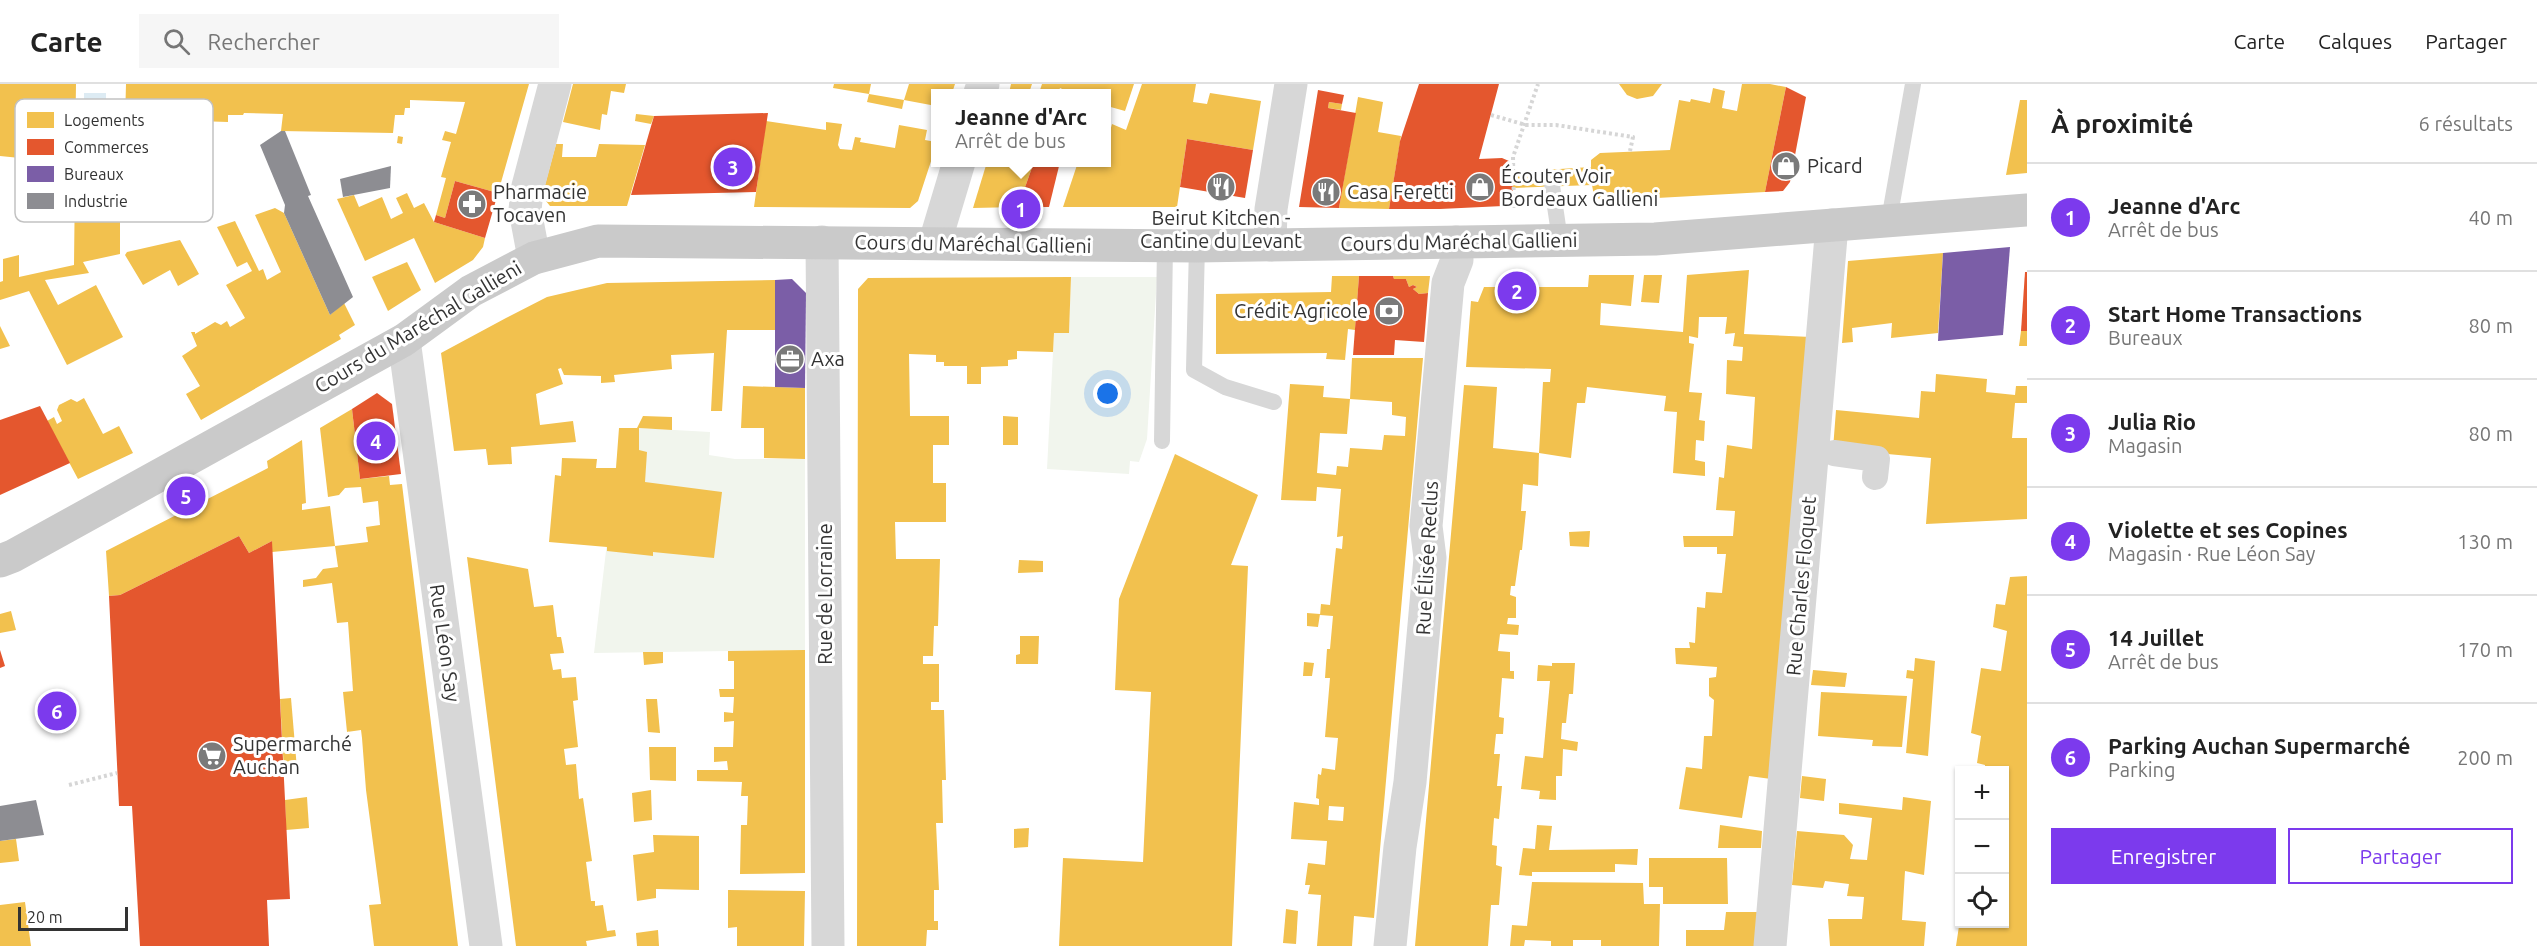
<!DOCTYPE html>
<html lang="fr">
<meta charset="utf-8">
<style>
body{margin:0;font-family:Ubuntu,sans-serif;background:#f6f6f6;color:#222}
.controls{position:absolute;right:18px;bottom:18px;display:grid;overflow:hidden;border-radius:0px;box-shadow:0 2px 4px #0004}
.controls button{width:54px;height:54px;display:grid;place-items:center;padding:0;border:0;border-bottom:2px solid #e0e0e0;background:#fff;color:#222;font:30px sans-serif}
.scale{position:absolute;left:18px;bottom:15px;width:110px;box-sizing:border-box;padding-left:6px;border:3px solid #333;border-top:0;font-size:16px;line-height:21px;white-space:nowrap;color:#333;-webkit-text-stroke:4px #fff;paint-order:stroke}
.you{position:absolute;left:1108px;top:310px;width:21px;height:21px;margin:-15px;border:4px solid #fff;border-radius:50%;background:#1a73e8;box-shadow:0 0 0 9px #1a73e833}
.badge{display:grid;place-items:center;width:39px;height:39px;border-radius:50%;background:#7c3aed;color:#fff;font-size:20px;font-weight:700}
.pin{position:absolute;translate:-50% -50%;border:3px solid #fff;box-shadow:0 2px 6px #0006}
.popup{position:absolute;left:931px;top:5px;width:180px;height:78px;box-sizing:border-box;display:grid;place-content:center;border-radius:0px;background:#fff;filter:drop-shadow(0 2px 4px #0005);font-size:20px;white-space:nowrap;color:#767676}
.popup b{font-size:22px;color:#222}
.popup::after{content:'';position:absolute;left:50%;top:100%;margin-left:-12px;border:12px solid transparent;border-top-color:#fff}
.list{margin:0;padding:0;list-style:none}
h2{display:flex;justify-content:space-between;align-items:center;height:78px;margin:0;padding:0 24px;font-size:26px}
h2 small{font-size:20px;font-weight:400;color:#767676}
.list li{display:grid;grid-template-columns:39px 1fr auto;gap:18px;align-items:center;box-sizing:border-box;height:108px;padding:0 24px;border-top:2px solid #e0e0e0}
.list b{display:block;font-size:22px;white-space:nowrap}
.list p{margin:0;font-size:20px;white-space:nowrap;color:#767676}
.list em{font-size:20px;font-style:normal;color:#767676}
.actions{display:flex;gap:12px;padding:18px 24px}
.actions a{flex:1;padding:14px 0;border:2px solid #7c3aed;border-radius:0px;text-align:center;font-size:21px;color:#7c3aed}
.actions .main{background:#7c3aed;color:#fff}
.icon{flex:none;width:33px;height:33px;fill:none;stroke:currentColor;stroke-width:2;stroke-linecap:round;stroke-linejoin:round}
.map{position:relative;flex:none;width:2027px;height:862px;overflow:hidden}
header{display:flex;align-items:center;gap:36px;box-sizing:border-box;height:84px;padding:0 30px;background:#fff;border-bottom:2px solid #e0e0e0}
header strong{font-size:28px}
nav{display:flex;gap:33px;margin-inline-start:auto;font-size:21px}
.search{width:420px;height:54px;background:#f6f6f6;display:flex;align-items:center;gap:15px;box-sizing:border-box;padding:0 21px;border-radius:0px;color:#767676;font-size:22px}
main{display:flex}
aside{flex:1;background:#fff}
.map>svg:first-child{display:block}
</style>
<header>
<strong>Carte</strong>
<div class="search"><svg class="icon" aria-label="search" viewBox="0 0 24 24"><circle cx="10" cy="10" r="6"/><path d="M15 15l6 6"/></svg>Rechercher</div>
<nav><a>Carte</a><a>Calques</a><a>Partager</a></nav>
</header>
<main>
<div class="map">
<svg width="2027" height="862" viewBox="0 0 2027 862">
<rect width="100%" height="100%" fill="#fff"/>
<!-- green -->
<g fill="#f1f5ed">
<path d="M1071,193H1157L1147,355L1139,378L1130,377L1129,390L1047,385L1054,249H1069Z"/>
<path d="M639,344L710,348L709,371L735,375H805V566L594,569L618,365Z"/>
</g>
<!-- water -->
<rect fill="#ddebf3" x="84" y="9" width="22" height="43"/>
<!-- homes -->
<g fill="#f2c14e" fill-rule="evenodd">
<path d="M0,0H76L75,68L69,67V55L31,53L30,75L0,72Z"/>
<path d="M126,0H529L498,109L455,97L445,134L436,131L446,94L441,93L451,58L442,56L445,47L456,50L465,18L410,16V24H405L404,31H395L393,49L281,47L283,30L244,29L243,31H228V38L197,37V48H178V76L124,74Z"/>
<path d="M573,0H626L624,9L611,7L607,31L602,30L600,46L563,38Z"/>
<path d="M834,0H871L869,10L833,4Z"/>
<path d="M909,0H955L952,9H936V22L904,16Z"/>
<path d="M1011,0H1032L1029,9H1009Z"/>
<path d="M1042,0H1134L1125,27L1107,22V9H1071L1060,4L1058,9H1039Z"/>
<path d="M1142,0H1196L1193,18L1207,20L1210,9L1261,17L1253,66L1187,55L1177,123H1063L1078,78H1107V58L1112,40L1126,46Z"/>
<path d="M1619,0H1662L1653,12L1637,15L1627,11Z"/>
<path d="M1742,0H1770L1786,3L1765,108L1603,117L1594,112L1592,101L1513,104L1512,88L1591,83V76L1600,69L1670,66L1679,16L1690,18L1691,15L1710,19L1713,4L1725,7L1722,24L1737,27Z"/>
<path d="M869,10L904,16L902,25L867,18Z"/>
<path d="M1358,13L1383,18L1378,48L1401,52L1389,125L1339,124Z"/>
<path d="M2020,16H2027V89L2006,91Z"/>
<path d="M1329,18L1342,20L1341,26L1328,24Z"/>
<path d="M636,30L654,32L651,40L635,37Z"/>
<path d="M766,37L826,46V38L842,40L838,61L840,65L852,66L855,53L861,54L860,58L895,64L899,41L927,46L925,56L936,58V62L918,117L910,124L754,123Z"/>
<path d="M398,52L403,53L402,60L397,59Z"/>
<path d="M556,60H563L562,73H596L599,60L645,61L627,122H550L542,112Z"/>
<path d="M103,74H124V138L120,137V170L83,178L89,189L45,196L58,221L96,201L123,253L67,281L29,207L0,216V198L3,197V175L19,171V193L74,181L75,95L92,96V106L102,107Z"/>
<path d="M987,78H1034L1018,123L973,124Z"/>
<path d="M407,109L414,124L424,119L434,138L485,154L483,163L473,176L435,199L414,154L365,177L337,115L354,111L359,123L382,113L391,135L403,129L396,114Z"/>
<path d="M275,124L284,129L330,231L344,219L355,241L339,251L341,255L201,336L186,310L200,302L182,272L197,262L191,248H195V250L215,238L221,241L227,237L230,243L245,234L226,201L252,187L247,178L237,183L217,143L235,137L259,187L263,185L267,196L281,188L255,131Z"/>
<path d="M180,156L199,190L178,202L170,186L143,201L125,171L127,168Z"/>
<path d="M1943,169L1938,249L1891,254L1892,239L1852,244L1853,258L1842,259L1848,177Z"/>
<path d="M407,178L421,206L388,227L372,193Z"/>
<path d="M1749,186L1744,250L1811,253L1771,695L1749,692L1742,734L1679,725L1686,683L1702,685L1704,652H1712L1714,616L1709,612V594L1716,593L1717,583L1676,580L1675,564H1690L1689,558L1695,559L1697,523L1705,524L1706,508L1722,509L1726,470H1717V463H1684L1683,452H1733L1735,427L1716,426L1719,393L1724,394L1727,361L1752,365L1755,313L1726,310L1727,276L1742,277L1743,263L1733,262L1735,249L1725,250L1727,233H1699L1698,254L1689,252V259L1694,260L1689,308L1702,309L1699,336L1705,337L1704,357L1696,356L1695,376L1705,378V392L1673,389L1677,328L1664,327L1666,312L1587,303L1585,319H1577L1571,374L1539,369L1538,402L1523,400L1521,427H1526L1522,466H1520L1515,502H1511L1510,511L1516,513V534H1508L1507,540L1519,541L1518,551L1500,550L1498,567L1510,568V587H1514V595L1502,594L1499,633L1504,634L1503,650H1496L1494,670H1500L1497,702H1502L1499,735L1494,734L1492,761L1497,762L1496,781L1502,783L1499,821H1491L1488,862H1415L1464,301L1497,303L1493,364L1539,369L1543,298H1550L1551,285L1466,283L1471,217L1478,218L1484,203H1588L1589,191H1634L1631,222L1601,219L1600,241L1683,248L1687,191Z"/>
<path d="M1644,191H1662L1659,219L1641,218Z"/>
<path d="M1332,192H1359L1355,246L1348,245L1345,276L1326,275L1327,269L1216,270V210L1331,208Z"/>
<path d="M1393,192H1430L1428,209L1419,210L1413,205L1417,203L1413,201L1409,203L1406,195H1394Z"/>
<path d="M1071,193L1069,249H1054L1053,268L1017,267V275L1008,276V282L981,283V300H967V282H944V278H936V271L909,270L910,332H949V361H933V399H946V438H895L896,475H940L938,542H934L933,572H923V580H939V618H931V626H944L946,696H942L943,739H936L939,806H934V837H938V846H927L926,862H857L858,205L868,194Z"/>
<path d="M775,196V246H727L722,327H711L714,269L671,271L672,285L614,291L615,298L601,299V292L564,291L561,284L558,285L563,300L536,310L540,341L573,337L576,358L511,363L512,380L488,381L486,365L454,367L441,269L506,234L547,213L607,199Z"/>
<path d="M0,242L10,262L0,265Z"/>
<path d="M2021,247H2027V262H2019Z"/>
<path d="M1352,274H1423L1374,834L1354,832L1352,862H1317L1321,811L1308,810L1310,801H1305L1308,779L1325,781L1327,757L1291,755L1294,718L1319,721V715L1316,714L1318,690L1321,691L1322,684L1335,686L1338,654L1325,653L1330,594H1325L1327,565H1330L1333,532L1320,531L1321,520L1330,521L1336,464L1342,465L1343,452L1337,453L1341,405L1317,403L1316,417L1281,416L1290,300L1324,302L1323,313L1350,315ZM1350,315L1392,318V331L1406,333L1405,352L1384,351L1382,366L1350,364L1348,383L1337,382L1336,391L1317,389L1320,349L1347,350ZM1329,722L1344,723L1343,737L1328,736Z"/>
<path d="M1936,290L1987,295L1986,308L2015,311L2016,302H2027V319H2015L2012,354H2027V435L1926,440L1931,374L1833,365L1836,326L1919,334L1921,307L1935,308Z"/>
<path d="M743,302L805,304V375L764,374V344H741Z"/>
<path d="M84,314L103,350L119,342L133,369L78,395L47,337L54,333L57,340L62,337L57,326L59,321L71,315L77,318Z"/>
<path d="M352,325L360,395L389,392L390,401L402,400L458,862H374L369,821L381,820L366,706L362,654L361,646L347,648L343,608L353,607L348,538L337,539L332,499L303,503V496L316,494L323,485L338,483L335,462L368,458L366,443L380,441L378,417L363,419L361,403L345,404L339,411L328,413L320,344Z"/>
<path d="M643,332L672,333V346L639,344V366L647,368L645,398L722,408L714,474L653,468V472L607,467V463L549,458L555,391L561,392L562,374L597,375L596,384H616L619,344H637Z"/>
<path d="M1003,332L1018,333V361H1003Z"/>
<path d="M302,356L306,419L302,420V426L330,422L335,462L272,468V457L249,469L239,452L120,511L109,512L106,467L268,384L267,377Z"/>
<path d="M1175,370L1258,411L1231,481L1248,482L1232,862H1059L1063,774L1143,778L1151,608L1115,606L1119,515Z"/>
<path d="M1590,447L1589,463L1570,462L1569,448Z"/>
<path d="M467,473L528,485L534,523L553,521L557,553H561L564,569L550,570L553,586L561,585L562,594L576,593L578,616L573,617L578,663L564,665L566,681L576,680L579,715L583,714L592,777L586,778L591,817H595V822L603,821L607,847L615,846L616,852L586,857L587,862H516Z"/>
<path d="M1019,476L1043,477V488L1018,489Z"/>
<path d="M2027,492V862H1956L1959,842L1955,841L1956,827H1959V840H2004V686H1985V681L1977,679L1981,652L1971,649L1981,584L2001,587L2007,547L1993,543L1996,520L2005,521L2010,493Z"/>
<path d="M11,527L16,546L0,549V530Z"/>
<path d="M1307,529L1320,530L1318,543L1307,542Z"/>
<path d="M1020,552H1039L1038,580H1016V571L1020,570Z"/>
<path d="M805,566V789L740,790L741,741H747L748,712H741L742,698L697,697V686H728L727,677L714,678V663H733L734,637L724,638V628L733,629L734,613H720L719,605H734V577H728V567Z"/>
<path d="M643,568H663V579L644,581Z"/>
<path d="M1915,574L1935,577L1928,672L1906,669L1913,595L1906,594L1907,586L1914,587Z"/>
<path d="M1304,578L1314,579L1312,592H1303Z"/>
<path d="M1552,579H1575L1573,610H1569L1566,639H1562L1561,655L1578,658L1577,667L1563,665L1562,692H1556V716L1539,715L1540,707L1521,705L1525,672L1543,674L1550,597H1537L1538,581L1552,582Z"/>
<path d="M1813,586L1847,589L1845,603L1811,601Z"/>
<path d="M1821,608L1907,612L1902,663L1872,662L1873,656L1818,652Z"/>
<path d="M291,614L297,685L284,687L280,615Z"/>
<path d="M646,615H657L660,649L648,648Z"/>
<path d="M649,663H676V697L650,696Z"/>
<path d="M1802,692L1826,695L1824,717L1800,714Z"/>
<path d="M651,706L652,736L634,738L632,709Z"/>
<path d="M307,713L309,744L286,746L285,716Z"/>
<path d="M1903,713L1931,717L1924,791L1905,787L1902,836L1926,838L1924,862H1830L1828,835H1862L1864,813L1847,812L1849,800L1825,797L1823,804L1792,801L1797,747L1844,751L1853,761L1850,775L1867,776L1872,734L1839,730V719L1902,726Z"/>
<path d="M1537,741L1552,742L1549,766L1638,765L1637,781L1615,780V788H1532V792L1519,791L1523,764L1535,765Z"/>
<path d="M1720,741L1762,747L1761,764H1718Z"/>
<path d="M1029,744L1028,763L1014,764V745Z"/>
<path d="M653,751L699,752V806L656,805V814L637,817L633,771L654,768Z"/>
<path d="M16,755L19,777L0,779V757Z"/>
<path d="M1958,756L1959,757V774H1955Z"/>
<path d="M1649,774H1727L1728,820H1663V803H1649Z"/>
<path d="M1532,798L1643,799L1644,820H1660L1659,862H1601V856H1573V862H1551V857L1525,856L1524,862H1510L1512,841L1527,842Z"/>
<path d="M728,806L805,807L804,862H737V843L728,844Z"/>
<path d="M25,818L31,862H0V821Z"/>
<path d="M1286,825L1298,827L1296,860L1283,859Z"/>
<path d="M1726,828H1759L1756,862H1686V846H1724Z"/>
<path d="M658,846L659,862H637L636,849Z"/>
</g>
<!-- shops -->
<g fill="#e4572e">
<path d="M1419,0H1499L1479,75L1502,74L1509,77L1512,84L1513,114L1509,119L1503,122L1440,125H1389L1400,57Z"/>
<path d="M1786,3L1806,13L1790,98L1783,107L1765,108Z"/>
<path d="M1318,6L1344,11L1342,20L1329,18L1328,24L1356,29L1339,124L1299,123Z"/>
<path d="M768,29L756,108L631,111L654,32Z"/>
<path d="M1187,55L1253,66L1245,114L1180,103Z"/>
<path d="M1034,78H1060L1049,123H1018Z"/>
<path d="M455,97L498,109L485,154L434,138L436,131L445,134Z"/>
<path d="M2025,188H2027V247H2021Z"/>
<path d="M1359,192H1393L1394,195H1406L1409,203L1413,201L1417,203L1413,205L1419,210L1428,209L1424,258L1395,256L1394,271H1353Z"/>
<path d="M377,309L392,320L401,390L360,395L352,325Z"/>
<path d="M40,322L70,379L0,411V336Z"/>
<path d="M239,452L249,469L272,457L290,815L267,816L269,862H140L132,722H119L109,512L120,511Z"/>
<path d="M0,566L5,582L0,584Z"/>
</g>
<!-- offices -->
<g fill="#7b5ea7">
<path d="M2010,163L2003,251L1938,257L1943,169Z"/>
<path d="M792,195L806,209L805,304L775,303V196Z"/>
</g>
<!-- industry -->
<g fill="#8d8d92">
<path d="M281,47H285L311,111L308,112L353,213L330,231L284,129L285,121L260,61Z"/>
<path d="M391,82L390,104L343,113L340,95Z"/>
<path d="M36,716L44,751L0,757V722Z"/>
</g>
<g fill="none" stroke-linecap="round" stroke-linejoin="round">
<!-- path -->
<g stroke="#d6d6d6" stroke-width="4" stroke-dasharray="3 3" stroke-linecap="butt">
<path d="M1491,31L1526,41H1556L1633,53L1630,67"/>
<path d="M1514,124L1513,73L1538,0"/>
<path d="M69,701L117,689"/>
</g>
<!-- service -->
<g stroke="#d7d7d7" stroke-width="16">
<path d="M1552,102L1560,156"/>
<path d="M1889,136L1913,0"/>
<path d="M1197,162L1194,286L1225,303L1274,318"/>
<path d="M1162,357L1165,162"/>
</g>
<!-- pedestrian -->
<path stroke="#d7d7d7" stroke-width="26" d="M1834,369L1877,375L1875,393"/>
<!-- minor -->
<g stroke="#d7d7d7" stroke-width="33">
<path d="M980,9L983,0"/>
<path d="M822,158L828,862"/>
<path d="M935,158L959,78"/>
<path d="M1270,161L1271,125L1291,0"/>
<path d="M534,174L525,126L527,106L555,0"/>
<path d="M404,256L486,862"/>
<path d="M1390,862L1400,763L1410,698L1430,474L1426,442L1448,199L1457,176L1456,158"/>
<path d="M1770,862L1832,141"/>
</g>
<!-- primary -->
<path stroke="#cacaca" stroke-width="33" d="M0,477L13,472L404,256L471,207L534,174L598,157L1197,162L1655,155L2027,126"/>
</g>
<!-- icons -->
<defs>
<g id="shop-disc" transform="scale(1.5)"><circle r="9.5" fill="#7a7a7a" stroke="#fff"/><path d="M-5-2.5h2.3a2.7 3.5 0 0 1 5.4 0H5L5.5 6h-11ZM-1.5-2.5h3a1.5 2.3 0 0 0-3 0Z" fill="#fff"/></g>
<g id="restaurant-disc" transform="scale(1.5)"><circle r="9.5" fill="#7a7a7a" stroke="#fff"/><path d="M-5-6h1v4h1v-4h1v4h1v-4h1v5L-1.5 .5V6h-2V.5L-5-1ZM5-6V6H3V1.5H1.5Q1.5-4 5-6Z" fill="#fff"/></g>
<g id="pharmacy-disc" transform="scale(1.5)"><circle r="9.5" fill="#7a7a7a" stroke="#fff"/><path d="M-2-6h4v4h4v4h-4v4h-4v-4h-4v-4h4Z" fill="#fff"/></g>
<g id="bank-disc" transform="scale(1.5)"><circle r="9.5" fill="#7a7a7a" stroke="#fff"/><path d="M-6-4H6V4H-6ZM0-2.3a2.3 2.3 0 1 0 0 4.6a2.3 2.3 0 1 0 0-4.6Z" fill="#fff"/></g>
<g id="office-disc" transform="scale(1.5)"><circle r="9.5" fill="#7a7a7a" stroke="#fff"/><path d="M-6-3h4V-5.5h4V-3h4V5H-6ZM-1-4.5V-3h2v-1.5ZM-6 0V1H6V0Z" fill="#fff"/></g>
<g id="supermarket-disc" transform="scale(1.5)"><circle r="9.5" fill="#7a7a7a" stroke="#fff"/><path d="M-6-5.5h2.5l.6 2H6L4.5 2H-2.5L-4.4-4H-6ZM-1.5 3.2a1.3 1.3 0 1 0 .1 0ZM3 3.2a1.3 1.3 0 1 0 .1 0Z" fill="#fff"/></g>
</defs>
<g fill-rule="evenodd">
<use href="#shop-disc" x="1786" y="82"/>
<use href="#restaurant-disc" x="1221" y="103"/>
<use href="#shop-disc" x="1480" y="103"/>
<use href="#restaurant-disc" x="1326" y="108"/>
<use href="#pharmacy-disc" x="472" y="120"/>
<use href="#bank-disc" x="1389" y="227"/>
<use href="#office-disc" x="790" y="275"/>
<use href="#supermarket-disc" x="212" y="672"/>
</g>
<g text-anchor="middle" stroke-width="6" stroke-linejoin="round" paint-order="stroke">
<!-- poi labels -->
<g font-size="20" fill="#333" stroke="#fff" text-anchor="start">
<text x="1807" y="89">Picard</text>
<text x="1501" y="99">Écouter Voir<tspan x="1501" dy="23">Bordeaux Gallieni</tspan></text>
<text x="493" y="115">Pharmacie<tspan x="493" dy="23">Tocaven</tspan></text>
<text x="1347" y="115">Casa Feretti</text>
<text x="1221" y="141" text-anchor="middle">Beirut Kitchen -<tspan x="1221" dy="23">Cantine du Levant</tspan></text>
<text x="1368" y="234" text-anchor="end">Crédit Agricole</text>
<text x="811" y="282">Axa</text>
<text x="233" y="667">Supermarché<tspan x="233" dy="23">Auchan</tspan></text>
</g>
<!-- street labels -->
<g font-size="20" fill="#333" stroke="#fff">
<text transform="translate(1459 158) rotate(-1)" y="7">Cours du Maréchal Gallieni</text>
<text transform="translate(973 160) rotate(1)" y="7">Cours du Maréchal Gallieni</text>
<text transform="translate(418 243) rotate(-31)" y="7">Cours du Maréchal Gallieni</text>
<text transform="translate(1427 474) rotate(-87)" y="7">Rue Élisée Reclus</text>
<text transform="translate(1801 502) rotate(-85)" y="7">Rue Charles Floquet</text>
<text transform="translate(825 510) rotate(-90)" y="7">Rue de Lorraine</text>
<text transform="translate(445 559) rotate(82)" y="7">Rue Léon Say</text>
</g>
</g>
<!-- legend -->
<rect x="15" y="15" width="198" height="123" rx="9" fill="#fff" stroke="#c2c2c2" stroke-width="1.5"/>
<rect x="27" y="28" width="27" height="16" fill="#f2c14e"/>
<rect x="27" y="55" width="27" height="16" fill="#e4572e"/>
<rect x="27" y="82" width="27" height="16" fill="#7b5ea7"/>
<rect x="27" y="109" width="27" height="16" fill="#8d8d92"/>
<g font-size="16" fill="#333">
<text x="64" y="42">Logements</text>
<text x="64" y="69">Commerces</text>
<text x="64" y="96">Bureaux</text>
<text x="64" y="123">Industrie</text>
</g>
</svg>
<div class="controls">
<button>+</button>
<button>−</button>
<button><svg class="icon" aria-label="locate" viewBox="0 0 24 24"><circle cx="12" cy="12" r="6"/><path d="M12 2v4M12 18v4M2 12h4M18 12h4"/></svg></button>
</div>
<div class="scale">20 m</div>
<div class="you"></div>
<div class="pin badge" style="left:1021px;top:125px">1</div>
<div class="popup"><b>Jeanne d'Arc</b>Arrêt de bus</div>
<div class="pin badge" style="left:1517px;top:207px">2</div>
<div class="pin badge" style="left:733px;top:83px">3</div>
<div class="pin badge" style="left:376px;top:357px">4</div>
<div class="pin badge" style="left:186px;top:412px">5</div>
<div class="pin badge" style="left:57px;top:627px">6</div>
</div>
<aside>
<h2>À proximité<small>6 résultats</small></h2>
<ul class="list">
<li><span class="badge">1</span><div><b>Jeanne d'Arc</b><p>Arrêt de bus</p></div><em>40 m</em></li>
<li><span class="badge">2</span><div><b>Start Home Transactions</b><p>Bureaux</p></div><em>80 m</em></li>
<li><span class="badge">3</span><div><b>Julia Rio</b><p>Magasin</p></div><em>80 m</em></li>
<li><span class="badge">4</span><div><b>Violette et ses Copines</b><p>Magasin · Rue Léon Say</p></div><em>130 m</em></li>
<li><span class="badge">5</span><div><b>14 Juillet</b><p>Arrêt de bus</p></div><em>170 m</em></li>
<li><span class="badge">6</span><div><b>Parking Auchan Supermarché</b><p>Parking</p></div><em>200 m</em></li>
</ul>
<div class="actions"><a class="main">Enregistrer</a><a>Partager</a></div>
</aside>
</main>
